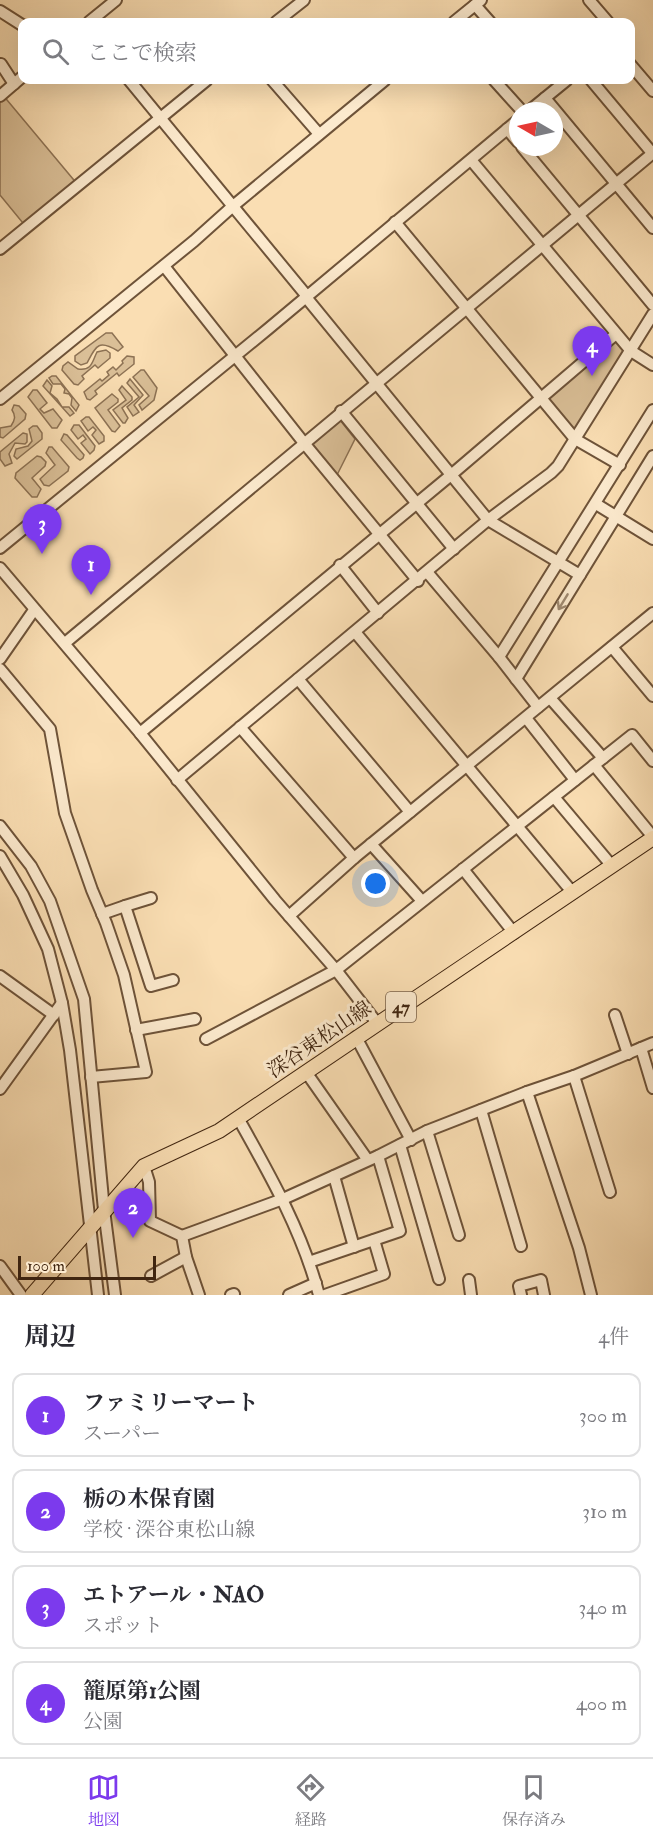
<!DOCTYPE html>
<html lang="ja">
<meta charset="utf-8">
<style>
body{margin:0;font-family:"IM FELL Double Pica","Noto Serif JP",serif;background:#f2f2f3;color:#2b2b33}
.compass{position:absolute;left:509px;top:102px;width:54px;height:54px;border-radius:50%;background:#fff;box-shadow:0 6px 24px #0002;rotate:279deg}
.scale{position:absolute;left:18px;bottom:15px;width:138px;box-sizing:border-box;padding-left:6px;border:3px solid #402510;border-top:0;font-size:16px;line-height:21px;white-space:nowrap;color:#402510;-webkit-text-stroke:4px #fceace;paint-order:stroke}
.you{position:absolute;left:376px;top:884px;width:21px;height:21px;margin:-15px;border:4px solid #fff;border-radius:50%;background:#1a73e8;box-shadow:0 0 0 9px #1a73e833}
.badge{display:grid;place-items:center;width:39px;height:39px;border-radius:50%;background:#7c3aed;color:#fff;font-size:20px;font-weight:700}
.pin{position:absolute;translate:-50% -50px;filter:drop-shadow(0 2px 3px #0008)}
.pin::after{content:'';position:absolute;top:32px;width:21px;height:18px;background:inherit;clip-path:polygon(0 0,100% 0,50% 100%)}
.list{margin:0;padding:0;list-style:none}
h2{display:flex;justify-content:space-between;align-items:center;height:78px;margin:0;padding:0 24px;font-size:26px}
h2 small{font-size:20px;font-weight:400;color:#7c7c81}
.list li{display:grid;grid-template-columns:39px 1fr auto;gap:18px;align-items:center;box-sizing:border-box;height:84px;margin:0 12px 12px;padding:0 12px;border:2px solid #e1e1e2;border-radius:12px}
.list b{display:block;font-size:22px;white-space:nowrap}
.list p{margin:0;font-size:20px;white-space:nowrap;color:#7c7c81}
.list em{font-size:20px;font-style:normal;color:#7c7c81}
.icon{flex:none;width:33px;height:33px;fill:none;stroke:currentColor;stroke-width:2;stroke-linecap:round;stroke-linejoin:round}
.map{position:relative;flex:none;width:653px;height:1295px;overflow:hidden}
.search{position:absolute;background:#fff;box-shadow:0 6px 24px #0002;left:18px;right:18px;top:18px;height:66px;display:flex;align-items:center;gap:15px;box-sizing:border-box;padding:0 21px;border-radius:12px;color:#7c7c81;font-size:22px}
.sheet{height:462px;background:#fff}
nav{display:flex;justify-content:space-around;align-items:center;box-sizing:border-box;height:84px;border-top:2px solid #e1e1e2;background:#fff;font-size:16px;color:#7c7c81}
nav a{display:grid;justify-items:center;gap:3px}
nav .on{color:#7c3aed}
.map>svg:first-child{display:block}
</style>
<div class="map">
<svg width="653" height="1295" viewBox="0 0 653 1295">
<rect width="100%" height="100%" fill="#fadeb3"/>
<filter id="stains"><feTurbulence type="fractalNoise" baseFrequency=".00333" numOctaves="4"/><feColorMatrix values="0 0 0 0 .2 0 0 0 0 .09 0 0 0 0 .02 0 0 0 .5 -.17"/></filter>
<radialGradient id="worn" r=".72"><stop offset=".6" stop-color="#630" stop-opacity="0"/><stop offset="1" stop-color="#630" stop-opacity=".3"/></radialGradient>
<!-- green -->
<g fill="#dabf97" stroke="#8d7254" stroke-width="1.5">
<path d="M2,94L78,185L27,228L0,195V96Z"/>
<path d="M106,333H112L123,347L118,351C98,339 96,346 87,363L81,365L75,361V356Z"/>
<path d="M616,340L625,352L574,430L547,399Z"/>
<path d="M106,350L110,353V358L98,368L95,365L82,376L84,379L78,385L74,384L62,370L63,366L68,362L78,369C92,371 92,362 97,352Z"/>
<path d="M127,356L134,357V364L119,376L117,373L95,391L97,394L90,400L87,399L84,392L100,379L102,381L109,375L107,372L113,367L116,370L123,363L122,361Z"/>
<path d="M141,370H144L157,388L154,400L142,410L139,405L149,396L133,377Z"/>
<path d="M52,376H56L79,405L76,411L71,405L72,398L69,394L64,393L65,389L61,384H53L49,378Z"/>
<path d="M130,379L143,395L134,405L139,412L133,416L127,407L139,397L127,383Z"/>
<path d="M47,380L52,386L50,393L57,399L62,407H69L74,413L70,416L43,386Z"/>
<path d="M122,386L132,397V400L122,408L128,418L125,423H123L113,410L126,400L119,390Z"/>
<path d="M33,390H37L47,403L40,409L44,413L53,409L62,420L57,428H52L28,397Z"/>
<path d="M112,394L118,399V402L108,410L120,426L115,432L112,431L95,408Z"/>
<path d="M14,405L19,406L26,414L25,419L3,438L0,437V428L11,426C15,420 16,416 12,410Z"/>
<path d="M86,417H89L104,436V441L99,444L92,435L96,430L93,427L88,431L81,421Z"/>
<path d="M340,420L355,439L336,477L310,447Z"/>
<path d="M74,425H79L95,446L94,450L90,454L81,443L86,439L83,435L78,439L71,430Z"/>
<path d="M33,426H37L42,433V439L17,459L14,456L16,449L28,446L32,441L29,429Z"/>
<path d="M23,433L27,434V442L25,444L15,443L9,454L12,463L5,466L0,459V452Z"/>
<path d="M64,434L67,435L84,455L83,458L80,460L77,458L61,440Z"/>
<path d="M49,447H52L69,467L68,471L49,486L44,485L40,479L55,465L46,453Z"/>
<path d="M37,456L41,457L46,462L45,466L32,478L41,489L37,497H32L15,478L16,473Z"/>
</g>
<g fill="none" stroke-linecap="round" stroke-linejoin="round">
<!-- minor casing -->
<g stroke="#6e5339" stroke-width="14">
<g id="minor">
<path d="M589,0L608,22"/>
<path d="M475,5L490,22"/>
<path d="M0,11L22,25"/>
<path d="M89,22L116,0"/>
<path d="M276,22L304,0"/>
<path d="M454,22L481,0"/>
<path d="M1,64L14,84"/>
<path d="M630,64L653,91"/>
<path d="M129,80L306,295"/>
<path d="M272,80L319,134"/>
<path d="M494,80L522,111"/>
<path d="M591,80L653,154"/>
<path d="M0,96L22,77"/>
<path d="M545,98L653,228"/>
<path d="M529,111L567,80"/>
<path d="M507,129L518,142"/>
<path d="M522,147L653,305"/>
<path d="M471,160L631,351L653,365"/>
<path d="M395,222L575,439L620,465"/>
<path d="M0,249L207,80"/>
<path d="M164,266L304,443L418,581"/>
<path d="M305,296L488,520L580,575"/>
<path d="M0,399L194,241L233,206L385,80"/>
<path d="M341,411L454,549"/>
<path d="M596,504L653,539"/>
<path d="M0,548L268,329L518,120"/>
<path d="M340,565L378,613"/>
<path d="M0,568L140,733L275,900L336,970L377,1023"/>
<path d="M427,572L499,657L538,707"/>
<path d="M355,632L573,893"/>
<path d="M65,643L653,153"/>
<path d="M612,647L653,696"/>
<path d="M499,657L653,410"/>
<path d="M0,659L34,610"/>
<path d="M0,669L50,729L65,813L92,890L106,923L124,975L146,1072L91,1077"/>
<path d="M298,679L410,812"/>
<path d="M516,679L653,456"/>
<path d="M550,698L603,758"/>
<path d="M526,718L575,780"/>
<path d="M240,727L354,858"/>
<path d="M140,733L451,475L616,334"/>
<path d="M594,765L653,837"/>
<path d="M177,780L488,520L551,473L558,466L653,314"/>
<path d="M554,797L612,866"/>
<path d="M0,826L31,866L50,901L84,999L104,1210L115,1295"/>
<path d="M371,844L422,901"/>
<path d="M0,856L23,895L48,949L62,1003L70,1050L98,1295"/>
<path d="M463,869L514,933"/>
<path d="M151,898L125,906L151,986L173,980"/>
<path d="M102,914L125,906"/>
<path d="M289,916L354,858L653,613"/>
<path d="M0,976L54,1015"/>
<path d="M615,1015L628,1054"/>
<path d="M136,1030L195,1019"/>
<path d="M356,1037L411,1140"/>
<path d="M206,1039L336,970L632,735L653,761"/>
<path d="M641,1048L653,1088"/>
<path d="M306,1072L367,1159"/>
<path d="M574,1076L610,1192"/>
<path d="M0,1089L62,1003"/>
<path d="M527,1092L579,1248L591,1295"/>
<path d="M481,1110L521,1246"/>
<path d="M238,1118C270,1175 302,1231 319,1295"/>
<path d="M427,1131L459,1235"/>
<path d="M400,1145L439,1279"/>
<path d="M144,1166L149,1182L150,1221L182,1236L186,1257L199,1295"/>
<path d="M334,1176L354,1247"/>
<path d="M182,1236L283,1199L378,1156L427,1131L527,1092L574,1076L653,1043"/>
<path d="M309,1262L400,1231L378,1156"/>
<path d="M0,1266L21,1295"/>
<path d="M151,1276L186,1257"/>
<path d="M469,1280L471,1295"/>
<path d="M231,1295L234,1294"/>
<path d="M289,1295L316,1283"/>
<path d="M325,1295L384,1274L374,1240"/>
<path d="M521,1295L519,1286L541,1280L544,1295"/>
</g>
</g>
<!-- major casing -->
<g stroke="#402510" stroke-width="16">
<path id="major" d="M32,1295L144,1166L219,1131L653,838"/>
</g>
<!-- minor -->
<use href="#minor" stroke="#fceace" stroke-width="10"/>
<!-- major -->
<use href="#major" stroke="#fadeb3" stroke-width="14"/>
</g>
<!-- one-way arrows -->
<defs><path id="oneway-shaft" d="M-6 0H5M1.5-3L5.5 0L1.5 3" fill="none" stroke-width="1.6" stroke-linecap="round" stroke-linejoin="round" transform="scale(1.5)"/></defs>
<use stroke="#9e886f" href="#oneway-shaft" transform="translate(563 602) rotate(121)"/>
<g text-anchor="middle" stroke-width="6" stroke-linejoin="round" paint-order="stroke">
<!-- shield labels -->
<rect fill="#fceace" stroke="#786049" stroke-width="1.5" x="386" y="992" width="30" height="30" rx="4.5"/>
<g font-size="18" font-weight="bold" fill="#402510">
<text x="401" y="1013">47</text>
</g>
<!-- street labels -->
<g font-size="20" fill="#402510" stroke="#fceace">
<text transform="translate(319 1039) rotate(-34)" y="7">深谷東松山線</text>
</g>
</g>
<rect width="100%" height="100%" filter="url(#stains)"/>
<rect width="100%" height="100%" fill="url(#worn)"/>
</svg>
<svg class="compass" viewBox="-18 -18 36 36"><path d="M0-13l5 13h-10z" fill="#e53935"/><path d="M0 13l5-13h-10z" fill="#7c7c81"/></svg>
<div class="scale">100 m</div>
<div class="you"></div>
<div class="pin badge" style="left:91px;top:595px">1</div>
<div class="pin badge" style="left:133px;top:1238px">2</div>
<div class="pin badge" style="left:42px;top:554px">3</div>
<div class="pin badge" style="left:592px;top:376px">4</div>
<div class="search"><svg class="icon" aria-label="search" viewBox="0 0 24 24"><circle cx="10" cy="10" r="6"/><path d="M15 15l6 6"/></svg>ここで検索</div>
</div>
<section class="sheet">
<h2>周辺<small>4件</small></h2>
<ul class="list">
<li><span class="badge">1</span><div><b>ファミリーマート</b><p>スーパー</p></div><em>300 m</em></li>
<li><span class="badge">2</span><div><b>栃の木保育園</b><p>学校 · 深谷東松山線</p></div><em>310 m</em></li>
<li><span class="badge">3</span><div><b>エトアール・NAO</b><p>スポット</p></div><em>340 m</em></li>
<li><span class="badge">4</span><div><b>籠原第1公園</b><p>公園</p></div><em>400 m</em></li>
</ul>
</section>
<nav>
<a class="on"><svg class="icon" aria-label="map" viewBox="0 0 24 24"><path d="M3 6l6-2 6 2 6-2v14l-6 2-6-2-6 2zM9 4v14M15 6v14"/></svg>地図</a>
<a><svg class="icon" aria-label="directions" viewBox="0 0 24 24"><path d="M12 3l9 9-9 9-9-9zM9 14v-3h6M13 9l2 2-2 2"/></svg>経路</a>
<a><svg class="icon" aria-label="saved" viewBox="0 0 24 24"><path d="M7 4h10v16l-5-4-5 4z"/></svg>保存済み</a>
</nav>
